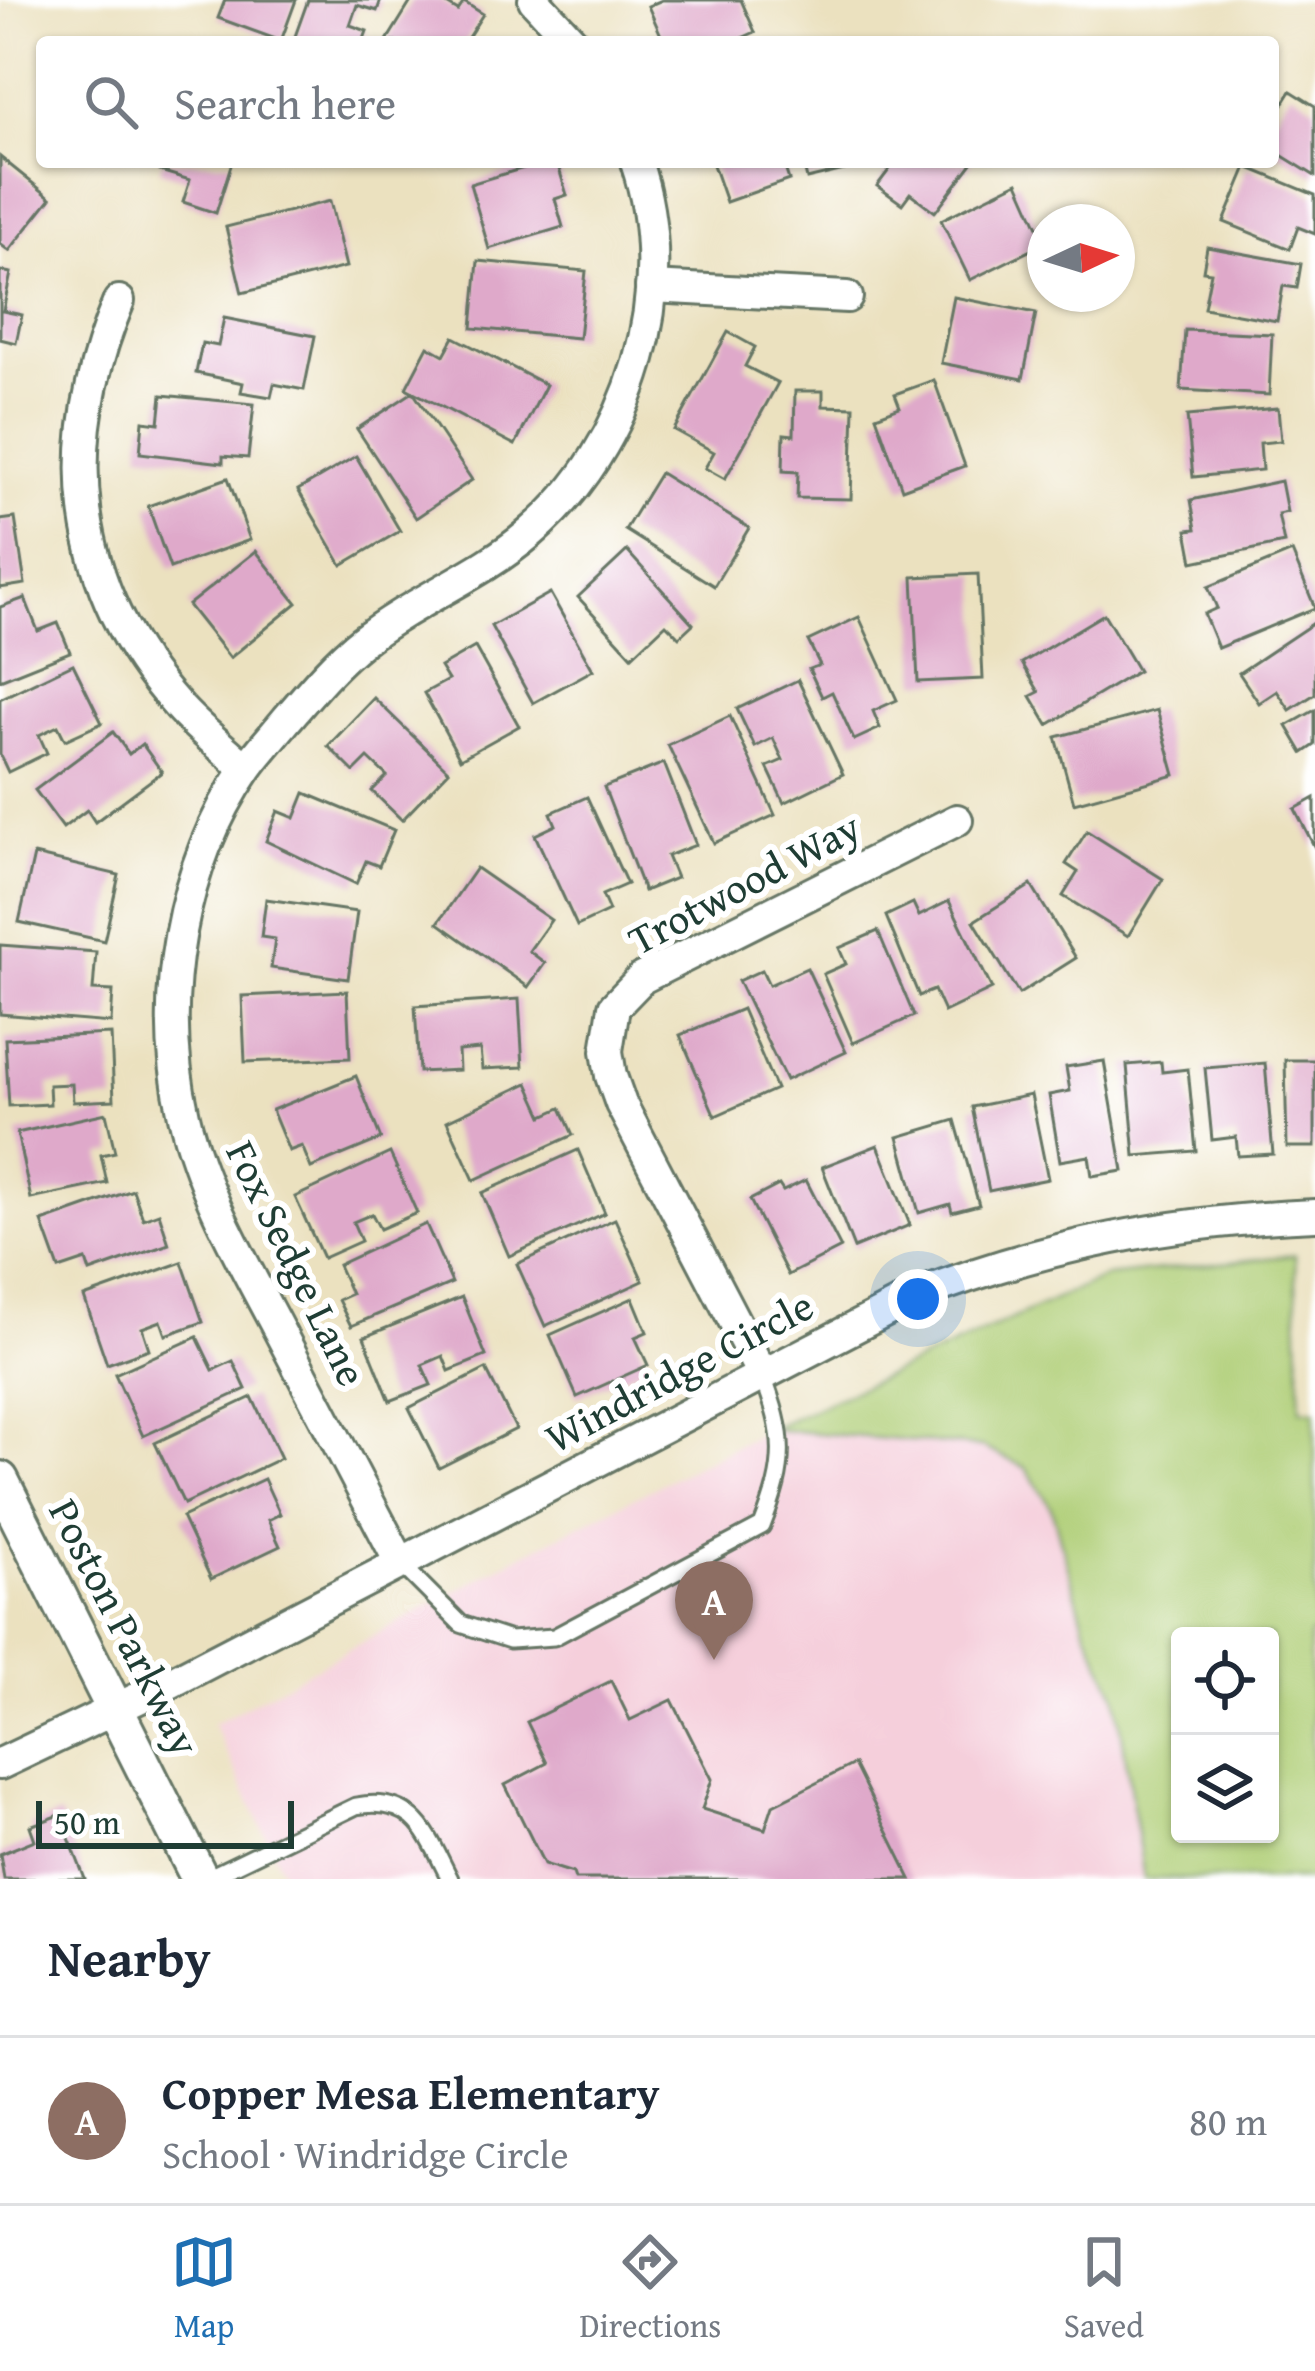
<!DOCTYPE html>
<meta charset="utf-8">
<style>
body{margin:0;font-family:"Gentium Book Plus",serif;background:#f6f6f7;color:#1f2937}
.controls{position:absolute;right:36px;bottom:36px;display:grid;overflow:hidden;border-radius:12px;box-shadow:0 3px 9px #0004}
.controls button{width:108px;height:108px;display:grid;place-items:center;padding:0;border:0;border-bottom:3px solid #e0e1e3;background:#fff;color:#1f2937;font:60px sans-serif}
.compass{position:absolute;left:1027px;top:204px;width:108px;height:108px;border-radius:50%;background:#fff;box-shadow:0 3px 9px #0004;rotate:86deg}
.scale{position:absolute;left:36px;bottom:30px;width:258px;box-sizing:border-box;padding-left:12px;border:6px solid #1f3d34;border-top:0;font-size:33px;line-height:42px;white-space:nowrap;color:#1f3d34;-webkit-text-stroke:9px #fff;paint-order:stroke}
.you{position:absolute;left:918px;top:1299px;width:42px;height:42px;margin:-30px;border:9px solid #fff;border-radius:50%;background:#1a73e8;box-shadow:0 0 0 18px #1a73e833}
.badge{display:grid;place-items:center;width:78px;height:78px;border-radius:50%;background:#1f6fb2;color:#fff;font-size:39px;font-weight:700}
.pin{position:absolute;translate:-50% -99px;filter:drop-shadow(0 3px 6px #0008)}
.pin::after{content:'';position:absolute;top:63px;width:42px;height:36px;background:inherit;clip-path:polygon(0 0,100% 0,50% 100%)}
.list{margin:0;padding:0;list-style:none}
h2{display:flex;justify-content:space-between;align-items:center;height:156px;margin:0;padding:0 48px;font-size:51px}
h2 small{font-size:39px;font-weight:400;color:#747a83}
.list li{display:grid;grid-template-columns:78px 1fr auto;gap:36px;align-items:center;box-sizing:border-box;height:168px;padding:0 48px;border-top:3px solid #e0e1e3}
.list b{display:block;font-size:45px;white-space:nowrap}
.list p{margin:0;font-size:39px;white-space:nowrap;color:#747a83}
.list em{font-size:39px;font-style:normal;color:#747a83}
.icon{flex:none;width:66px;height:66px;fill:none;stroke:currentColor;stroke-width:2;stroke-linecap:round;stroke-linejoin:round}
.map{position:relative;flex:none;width:1315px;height:1879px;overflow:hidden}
.search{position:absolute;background:#fff;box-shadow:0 3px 9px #0004;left:36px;right:36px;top:36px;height:132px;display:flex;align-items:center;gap:30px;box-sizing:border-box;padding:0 42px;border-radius:12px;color:#747a83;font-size:45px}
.sheet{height:324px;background:#fff}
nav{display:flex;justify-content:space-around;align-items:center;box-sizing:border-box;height:168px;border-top:3px solid #e0e1e3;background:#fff;font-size:33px;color:#747a83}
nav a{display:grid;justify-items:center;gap:6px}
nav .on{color:#1f6fb2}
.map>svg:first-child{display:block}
</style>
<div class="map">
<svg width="1315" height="1879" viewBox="0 0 1315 1879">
<rect width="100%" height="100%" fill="#fff"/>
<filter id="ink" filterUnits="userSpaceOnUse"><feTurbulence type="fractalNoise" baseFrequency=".00833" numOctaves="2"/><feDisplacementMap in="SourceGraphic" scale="24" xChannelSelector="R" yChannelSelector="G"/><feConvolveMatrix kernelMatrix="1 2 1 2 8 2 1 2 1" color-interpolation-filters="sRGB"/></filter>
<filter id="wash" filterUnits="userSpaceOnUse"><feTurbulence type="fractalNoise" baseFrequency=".004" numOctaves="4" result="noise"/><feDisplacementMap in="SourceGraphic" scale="48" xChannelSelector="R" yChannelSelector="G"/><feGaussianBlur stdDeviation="2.7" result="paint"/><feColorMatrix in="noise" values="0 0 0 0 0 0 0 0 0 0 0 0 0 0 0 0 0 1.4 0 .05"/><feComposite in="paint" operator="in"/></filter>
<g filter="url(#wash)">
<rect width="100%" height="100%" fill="#ebe1bf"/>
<!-- built -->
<path fill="#f5cfdb" d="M769,1429L982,1447L1026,1468L1051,1507L1085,1627L1116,1694L1144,1879H286L213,1724L523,1554Z"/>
<!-- green -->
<path fill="#aecd74" stroke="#668554" stroke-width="3" fill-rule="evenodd" d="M1295,1255L1301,1410H1315V1634L1309,1635L1315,1879H1144L1116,1694L1085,1627L1051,1507L1026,1468L982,1447L769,1429L1107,1276ZM1180,1636H1270V1834H1180Z"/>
<g id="blocks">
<!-- building -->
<g fill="#dfa9ca">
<path d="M225,0H296L281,41L218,18Z"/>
<path d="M308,0H381L377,11L357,5L350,25L367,31L363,42H293Z"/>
<path d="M412,0H440L458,11L464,2L483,14L465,42H386Z"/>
<path d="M662,0H741L755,32L733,42H664L648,6Z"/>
<path d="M1291,91L1315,106V176L1273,150V120Z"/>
<path d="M0,157L51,198L9,251L0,244Z"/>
<path d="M162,162H232L216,213L183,202L190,180L160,171Z"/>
<path d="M544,162H557L567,195L555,199L563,227L489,249L470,184Z"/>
<path d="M712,162H783L789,180L726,202Z"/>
<path d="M803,162H869V164L807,179Z"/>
<path d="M895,162H973L935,212L910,193L902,204L877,186Z"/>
<path d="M1247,167L1315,195V234L1298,227L1290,249L1224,222Z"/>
<path d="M1018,182L1045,243L970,280L941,220Z"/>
<path d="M330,201L346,267L242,293L226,227Z"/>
<path d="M1207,247L1301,264L1297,288L1283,286L1277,321L1204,308L1211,272L1203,271Z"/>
<path d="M478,261L586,271L579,338L472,328Z"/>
<path d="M0,271L11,273L3,311L22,315L16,343L0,339Z"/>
<path d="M954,297L1036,313L1023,379L941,363Z"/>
<path d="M224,318L315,336L304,390L274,384L271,397L241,392L243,383L196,373L202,343L218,346Z"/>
<path d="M1185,330L1272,334L1269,395L1181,390Z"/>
<path d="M728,332L755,347L745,366L778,383L725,479L705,468L714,452L674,430Z"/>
<path d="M454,337L546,385L515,445L406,388L428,346L444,355Z"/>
<path d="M934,380L965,466L902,489L876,416L900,407L895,394Z"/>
<path d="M795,391H823V406L854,407L851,499L797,498L798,472L783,471L784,434L794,435Z"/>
<path d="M413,392L472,480L416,518L357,429Z"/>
<path d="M162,395L254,404L248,458L223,456V463L140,453L143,421L159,423Z"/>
<path d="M1278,408L1281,441L1260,443L1262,470L1193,477L1187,416Z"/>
<path d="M356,456L400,531L342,565L298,490Z"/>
<path d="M660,473L749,528L714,586L625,530Z"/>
<path d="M228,478L250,540L170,568L148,506Z"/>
<path d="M1281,481L1287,512L1278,514L1284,543L1193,562L1187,530L1196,529L1191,500Z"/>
<path d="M15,518L25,584L0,588V520Z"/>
<path d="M256,551L297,603L230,658L188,605Z"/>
<path d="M627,551L693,624L679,637L666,624L632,656L578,597Z"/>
<path d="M1292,552L1315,608L1218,648L1204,614L1217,608L1208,587Z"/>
<path d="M978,574L983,679L918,682L913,577Z"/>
<path d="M550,593L593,670L533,703L491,626Z"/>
<path d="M25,598L38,631L58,623L70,652L0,680V607Z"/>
<path d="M1104,614L1138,671L1048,725L1031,696L1039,692L1022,663Z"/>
<path d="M859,617L897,700L873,711L880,728L854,740L832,692L822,697L809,669L820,665L808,641Z"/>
<path d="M1315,622V694L1290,710L1277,691L1259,703L1239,673Z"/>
<path d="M475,647L519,726L460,759L424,693L448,680L440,667Z"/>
<path d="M73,664L102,723L65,740L58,726L39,735L47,753L8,772L0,755V699Z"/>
<path d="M798,680L843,774L784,803L767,767L783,760L773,738L755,747L737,709Z"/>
<path d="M374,698L449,771L402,820L372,791L387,776L368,758L354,772L328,746Z"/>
<path d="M1157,710L1175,775L1074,803L1056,737Z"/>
<path d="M1315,710V745L1303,753L1287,726Z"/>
<path d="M730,716L775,815L714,843L668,745Z"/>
<path d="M113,732L129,754L142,744L162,772L95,822L87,810L63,828L35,790Z"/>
<path d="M664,763L696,845L667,856L676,878L644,891L604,787Z"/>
<path d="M305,793L394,830L379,866L366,861L356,884L266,841L278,811L295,818Z"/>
<path d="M587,797L627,884L602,895L609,911L577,926L535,835L556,825L551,813Z"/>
<path d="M1315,798V848L1295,809Z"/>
<path d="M1087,831L1163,879L1128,936L1063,896L1078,872L1066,864Z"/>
<path d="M34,855L119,875L104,941L19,922Z"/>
<path d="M476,868L551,920L529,951L545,963L528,987L438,923Z"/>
<path d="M1031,885L1076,958L1019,994L974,921Z"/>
<path d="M266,899L357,912L348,979L271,968L275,939L261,937Z"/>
<path d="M949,901L992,989L944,1012L934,990L919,996L886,916L913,903L919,916Z"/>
<path d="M878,931L914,1016L853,1043L823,974L846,964L839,948Z"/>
<path d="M0,945L96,952L93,990L113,991L111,1023L0,1014Z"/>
<path d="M807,968L846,1052L786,1080L738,981L762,970L769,985Z"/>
<path d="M347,991L350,1058L245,1062L242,996Z"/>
<path d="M519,999L523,1067L482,1069L480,1049L458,1051L459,1070L419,1072L415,1006Z"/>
<path d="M742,1009L776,1089L715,1116L680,1035Z"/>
<path d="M111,1034L114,1100L73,1102L72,1084L49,1085L50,1104L9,1106L5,1039Z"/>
<path d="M1285,1060H1315V1147H1287Z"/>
<path d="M1104,1061L1123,1171L1092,1176L1089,1156L1060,1161L1049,1095L1070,1091L1066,1067Z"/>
<path d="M1161,1062L1162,1072L1188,1069L1196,1151L1135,1156L1127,1065Z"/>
<path d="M1265,1063L1273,1154L1238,1156L1236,1137L1212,1140L1205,1068Z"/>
<path d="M356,1076L381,1139L311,1168L302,1146L289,1151L272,1110Z"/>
<path d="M528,1083L543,1116L561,1108L573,1135L474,1180L447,1121Z"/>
<path d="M1031,1095L1048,1179L989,1191L972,1107Z"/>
<path d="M106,1113L115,1152L101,1155L107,1183L31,1199L17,1133Z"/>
<path d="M955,1120L979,1205L952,1212L950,1204L919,1213L898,1137Z"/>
<path d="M878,1145L910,1225L854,1248L822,1167Z"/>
<path d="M578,1150L605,1213L509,1256L482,1193Z"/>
<path d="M390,1153L417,1213L380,1229L372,1214L353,1222L361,1241L323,1258L295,1197Z"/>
<path d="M806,1180L841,1248L788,1275L750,1200L779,1185L783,1191Z"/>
<path d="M133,1190L143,1219L159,1213L169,1244L90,1272L86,1260L59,1269L42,1222Z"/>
<path d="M615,1219L643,1281L545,1326L517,1264Z"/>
<path d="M426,1224L452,1283L351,1326L338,1300L351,1294L338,1265Z"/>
<path d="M182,1262L203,1322L166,1335L161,1321L142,1328L149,1349L107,1364L84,1297Z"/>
<path d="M462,1297L486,1356L449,1371L443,1356L422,1365L431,1385L390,1401L364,1337Z"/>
<path d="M633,1298L647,1332L635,1337L648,1365L577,1397L550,1335Z"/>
<path d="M197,1337L213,1370L233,1361L246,1389L143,1436L115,1374Z"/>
<path d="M486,1369L516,1429L439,1468L409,1408Z"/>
<path d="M252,1397L281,1458L184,1504L155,1443Z"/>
<path d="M264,1479L280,1514L268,1520L280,1546L211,1579L182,1517Z"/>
<path d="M611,1681L630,1720L672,1700L712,1779L702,1809L765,1829L773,1805L854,1764L911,1879H575L573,1873L544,1864L505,1785L547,1763L527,1722Z"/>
<path d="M60,1815L85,1879H4L0,1854L35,1840L30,1826Z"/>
</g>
</g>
</g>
<g filter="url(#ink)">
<use href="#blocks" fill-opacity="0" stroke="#667665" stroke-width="3"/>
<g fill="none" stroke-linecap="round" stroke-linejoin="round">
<!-- service casing -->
<g stroke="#667665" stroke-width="21">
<g id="service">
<path d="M401,1564L461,1624L510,1640L554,1637L762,1526C787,1463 786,1437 762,1374"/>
<path d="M205,1879L356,1806C415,1795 427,1834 450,1879"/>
</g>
</g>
<!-- minor casing -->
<g stroke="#667665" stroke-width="36">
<g id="minor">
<path d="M534,0L573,42"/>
<path d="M651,287L847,297"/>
<path d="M119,301C58,446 71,586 178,706C198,729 224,748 246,769"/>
<path d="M762,1374L621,1104L611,1076L607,1051L614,1007L642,978L957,820"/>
<path d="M401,1564C359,1484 317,1403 275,1323C240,1257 201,1189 184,1116C157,1001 180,865 247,768C259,751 274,735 287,719C311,691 334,663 362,641C415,600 480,576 530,533C632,447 680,290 636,162"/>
<path d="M0,1764L168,1684L915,1296C1047,1244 1173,1221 1315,1215"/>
</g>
</g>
<!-- tertiary casing -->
<g stroke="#667665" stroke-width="42">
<path id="tertiary" d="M0,1480L200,1879"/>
</g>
<!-- service -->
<use href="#service" stroke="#fff" stroke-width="15"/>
<!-- minor -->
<use href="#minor" stroke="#fff" stroke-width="30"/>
<!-- tertiary -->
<use href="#tertiary" stroke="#fff" stroke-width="36"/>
</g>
</g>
<g text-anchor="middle" stroke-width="12" stroke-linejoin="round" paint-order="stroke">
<!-- street labels -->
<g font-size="42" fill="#1f3d34" stroke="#fff">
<text transform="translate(744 883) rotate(-28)" y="15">Trotwood Way</text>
<text transform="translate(297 1263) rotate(64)" y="15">Fox Sedge Lane</text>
<text transform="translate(679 1371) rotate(-28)" y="15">Windridge Circle</text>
<text transform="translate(125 1627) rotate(63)" y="15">Poston Parkway</text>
</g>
</g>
</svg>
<div class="controls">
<button><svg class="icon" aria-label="locate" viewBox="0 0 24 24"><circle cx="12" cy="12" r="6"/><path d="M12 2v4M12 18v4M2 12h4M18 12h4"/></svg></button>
<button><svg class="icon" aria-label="layers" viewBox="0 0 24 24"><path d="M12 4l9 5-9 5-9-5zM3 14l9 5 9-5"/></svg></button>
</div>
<svg class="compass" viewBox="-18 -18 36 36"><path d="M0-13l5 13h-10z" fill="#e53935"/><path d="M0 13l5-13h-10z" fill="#747a83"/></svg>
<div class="scale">50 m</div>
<div class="you"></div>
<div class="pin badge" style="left:714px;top:1660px;background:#8d6e63">A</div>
<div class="search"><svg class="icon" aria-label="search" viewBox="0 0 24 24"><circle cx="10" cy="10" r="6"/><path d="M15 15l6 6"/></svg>Search here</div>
</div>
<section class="sheet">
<h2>Nearby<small></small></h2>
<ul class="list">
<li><span class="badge" style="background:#8d6e63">A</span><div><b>Copper Mesa Elementary</b><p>School · Windridge Circle</p></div><em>80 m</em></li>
</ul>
</section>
<nav>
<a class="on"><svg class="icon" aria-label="map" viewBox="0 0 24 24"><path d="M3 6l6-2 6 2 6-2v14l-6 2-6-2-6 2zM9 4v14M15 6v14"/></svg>Map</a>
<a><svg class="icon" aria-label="directions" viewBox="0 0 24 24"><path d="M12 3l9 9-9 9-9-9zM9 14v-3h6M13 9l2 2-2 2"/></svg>Directions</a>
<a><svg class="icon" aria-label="saved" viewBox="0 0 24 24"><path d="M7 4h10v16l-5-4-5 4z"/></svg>Saved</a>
</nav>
